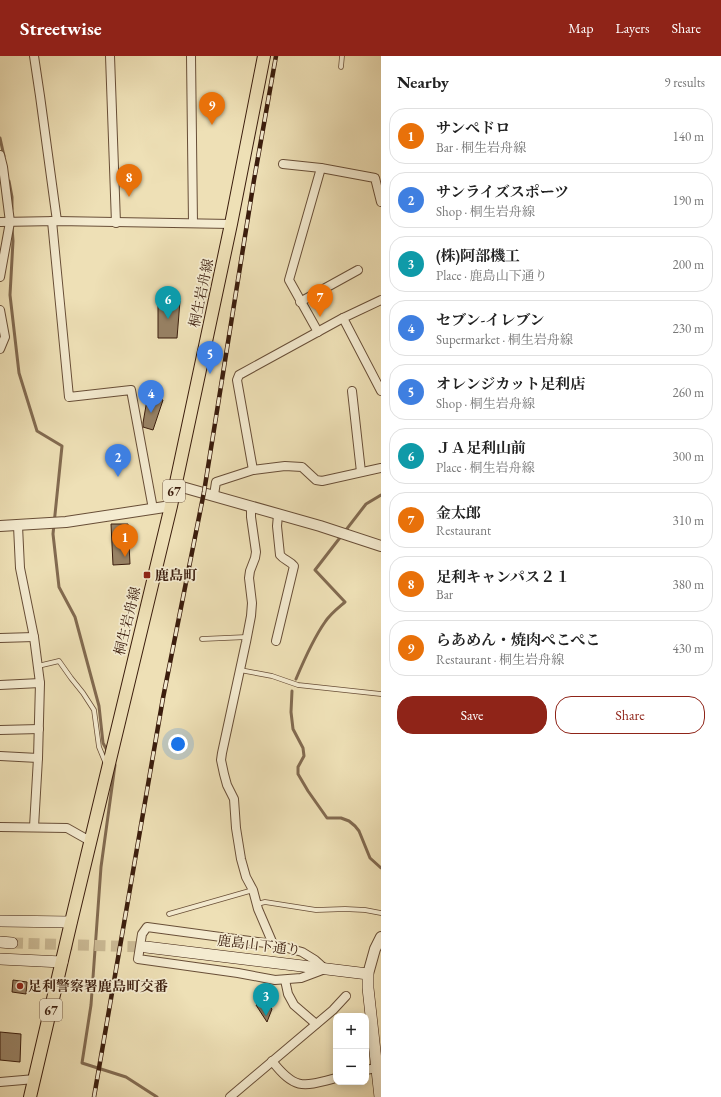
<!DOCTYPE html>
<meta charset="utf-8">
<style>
body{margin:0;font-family:"EB Garamond","Noto Serif JP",serif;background:#f6f6f6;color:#222}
.controls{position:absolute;right:12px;bottom:12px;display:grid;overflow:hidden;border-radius:8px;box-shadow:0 2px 10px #0003}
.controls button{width:36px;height:36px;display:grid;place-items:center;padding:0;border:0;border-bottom:1px solid #e0e0e0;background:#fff;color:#222;font:20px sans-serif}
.you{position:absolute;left:178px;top:688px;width:14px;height:14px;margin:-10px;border:3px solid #fff;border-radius:50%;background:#1a73e8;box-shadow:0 0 0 6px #1a73e833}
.badge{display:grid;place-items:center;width:26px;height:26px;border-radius:50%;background:#8f2418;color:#fff;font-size:13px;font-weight:700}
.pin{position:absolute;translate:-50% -33px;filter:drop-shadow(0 1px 2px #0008)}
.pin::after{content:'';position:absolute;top:21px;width:14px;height:12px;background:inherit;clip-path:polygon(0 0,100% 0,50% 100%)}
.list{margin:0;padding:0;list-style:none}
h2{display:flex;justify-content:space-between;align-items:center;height:52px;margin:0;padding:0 16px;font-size:17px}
h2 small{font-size:13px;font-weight:400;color:#767676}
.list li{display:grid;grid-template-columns:26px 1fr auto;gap:12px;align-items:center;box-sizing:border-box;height:56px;margin:0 8px 8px;padding:0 8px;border:1px solid #e0e0e0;border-radius:16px}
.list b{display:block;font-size:15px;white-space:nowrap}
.list p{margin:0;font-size:13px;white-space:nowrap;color:#767676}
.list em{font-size:13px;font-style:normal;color:#767676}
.actions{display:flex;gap:8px;padding:12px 16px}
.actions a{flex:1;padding:9px 0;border:1px solid #8f2418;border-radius:16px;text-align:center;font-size:14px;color:#8f2418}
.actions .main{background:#8f2418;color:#fff}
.map{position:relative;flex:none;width:381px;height:1041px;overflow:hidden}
header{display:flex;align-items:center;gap:24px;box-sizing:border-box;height:56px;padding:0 20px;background:#8f2418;color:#fff}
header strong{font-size:19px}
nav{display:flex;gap:22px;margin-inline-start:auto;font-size:14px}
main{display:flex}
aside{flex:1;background:#fff}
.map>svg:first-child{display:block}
</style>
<header>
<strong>Streetwise</strong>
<nav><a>Map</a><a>Layers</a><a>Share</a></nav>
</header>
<main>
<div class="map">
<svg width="381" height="1041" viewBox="0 0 381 1041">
<rect width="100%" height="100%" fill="#eee0b6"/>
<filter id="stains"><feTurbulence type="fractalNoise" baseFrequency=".005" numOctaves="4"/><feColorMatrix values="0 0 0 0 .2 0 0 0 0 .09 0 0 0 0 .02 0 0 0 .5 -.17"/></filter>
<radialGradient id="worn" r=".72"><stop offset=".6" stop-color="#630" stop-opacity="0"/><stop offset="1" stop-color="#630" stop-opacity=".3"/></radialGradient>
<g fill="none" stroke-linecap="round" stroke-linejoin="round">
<!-- stream -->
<g stroke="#826a50" stroke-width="3">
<path d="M0,82L4,100"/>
<path d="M9,125L12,141V153"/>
<path d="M12,171L13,185L10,239L19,317L37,375L62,390L53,478L59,531L75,561L99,650L103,687L108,696"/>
<path d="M296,623C304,604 313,583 325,566C330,558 338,552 345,546L315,514L366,448L381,439"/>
<path d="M292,635L291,656L293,673L303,692L304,700L298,711V718L308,735L327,762H341L349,765L355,770L359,775L370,802L381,812"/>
<path d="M114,706L115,709L101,811L91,949L82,1007L126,1021L157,1041"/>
</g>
</g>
<!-- building -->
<g fill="#988265" stroke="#3b1d0d">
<path d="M158,245H180L177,282H158Z"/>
<path d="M148,338L163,344L153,374L143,371V367Z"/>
<path d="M111,468H128L130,508L113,509Z"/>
<path d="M13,924L27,926L26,938L12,936Z"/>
<path d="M263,942L272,953L267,966L256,949Z"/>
<path d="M0,976L21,978L20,1006L0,1004Z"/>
</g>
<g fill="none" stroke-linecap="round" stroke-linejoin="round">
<!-- secondary-tunnel -->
<path stroke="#cab994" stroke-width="11" stroke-dasharray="11 5.5" stroke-linecap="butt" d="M12,887L146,891"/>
<!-- service casing -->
<g stroke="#684e37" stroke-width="5.5">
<g id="service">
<path d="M341,11L342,0"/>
<path d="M202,583L247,581"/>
<path d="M38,610L59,605L71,622L83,637L94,654L99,691L106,708"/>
<path d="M240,614L272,620L298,629L381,638"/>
<path d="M257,848L265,846L316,854L345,853L365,854L381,857"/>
<path d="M169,858L253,834"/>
</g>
</g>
<!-- minor casing -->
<g stroke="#684e37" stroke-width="10">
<g id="minor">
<path d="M34,0L40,40L57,165"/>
<path d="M110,0L116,167"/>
<path d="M191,0L193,167"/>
<path d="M0,99L3,111L10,166L0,221"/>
<path d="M283,108L321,112L375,122L381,146"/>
<path d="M52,165L69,341L131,334L153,453"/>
<path d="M0,166L57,165L231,168"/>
<path d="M300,246L358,214"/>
<path d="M0,254L5,281L0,293"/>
<path d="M343,262L381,335"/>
<path d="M318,276L289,224L321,112"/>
<path d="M352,335L361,416"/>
<path d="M253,414L237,324L239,319L343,262L381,244"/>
<path d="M214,439L216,426L253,414L285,410L302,411L316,424L322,425L381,412"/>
<path d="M251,451V461L256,496L255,502L250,515L249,522L252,547L251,560L246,586L222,697L221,704L224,718L227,729L234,743L236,772L241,803L246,821L253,834L258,853L273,888"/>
<path d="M18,470L20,512L34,581L40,627L38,702L34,771"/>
<path d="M0,582L34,581"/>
<path d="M276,585L294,510C290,505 284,504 280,499L277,470L278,459"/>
<path d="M0,629L40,627"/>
<path d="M0,674L39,673"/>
<path d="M0,700L38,702"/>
<path d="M0,771L67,772L90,785"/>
<path d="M147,871L273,888L302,896L315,904L325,913L301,922L275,924L238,917L138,903L142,878Z"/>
<path d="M285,924L288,938L294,949L316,968"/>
<path d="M272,1005C295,1034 302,1031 336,1022"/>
<path d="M366,1014L381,1011"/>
<path d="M0,1026L35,1023"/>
<path d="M230,1041L333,954L346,940"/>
</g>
</g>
<!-- tertiary casing -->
<g stroke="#684e37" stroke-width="12">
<g id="tertiary">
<path d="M175,429L320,470L381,490"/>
<path d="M0,470L66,466L171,450"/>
<path d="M368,918L375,893L381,881"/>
</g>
</g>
<!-- secondary casing -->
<g stroke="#3b1d0d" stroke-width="12">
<g id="secondary">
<path d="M0,865L71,866"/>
<path d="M0,886L12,887"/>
<path d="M146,891L368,918V932L380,1041"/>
<path d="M0,903L62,906"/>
</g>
</g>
<!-- primary casing -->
<g stroke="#3b1d0d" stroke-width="14">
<path id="primary" d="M30,1041L71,866L171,450L231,168L264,0"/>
</g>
<!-- service -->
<use href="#service" stroke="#f4ebd0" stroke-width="4"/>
<!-- minor -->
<use href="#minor" stroke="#f4ebd0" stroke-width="8"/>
<!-- tertiary -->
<use href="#tertiary" stroke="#f4ebd0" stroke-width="10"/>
<!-- secondary -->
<use href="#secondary" stroke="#f4ebd0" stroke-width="11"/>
<!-- primary -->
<use href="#primary" stroke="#eee0b6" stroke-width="12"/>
<!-- rail casing -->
<g stroke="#3b1d0d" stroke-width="4.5">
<path id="rail" d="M94,1041L163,642L204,436L254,124L276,0"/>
</g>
<!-- rail -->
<use href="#rail" stroke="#f4ebd0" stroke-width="3" stroke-dasharray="9" stroke-linecap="butt"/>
</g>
<!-- markers -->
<g fill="#8f2418" stroke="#f4ebd0" stroke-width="1.5">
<rect x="143" y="515" width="8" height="8" rx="2"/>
<circle cx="20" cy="930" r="4"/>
</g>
<g text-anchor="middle" stroke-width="3.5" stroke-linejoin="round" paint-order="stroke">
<!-- shield labels -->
<g fill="#f4ebd0" stroke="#725b48" stroke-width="1">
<rect x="163" y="424" width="22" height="22" rx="3"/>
<rect x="40" y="943" width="22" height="22" rx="3"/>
</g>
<g font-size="13" font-weight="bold" fill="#3b1d0d">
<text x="174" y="440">67</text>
<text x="51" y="959">67</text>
</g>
<!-- street labels -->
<g font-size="14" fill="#3b1d0d" stroke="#f4ebd0">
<text transform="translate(201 237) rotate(-78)" y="5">桐生岩舟線</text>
<text transform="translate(127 565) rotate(-76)" y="5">桐生岩舟線</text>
<text transform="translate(259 889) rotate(7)" y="5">鹿島山下通り</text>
</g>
<!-- poi labels -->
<g font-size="14" font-weight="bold" fill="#3b1d0d" stroke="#f4ebd0" text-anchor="start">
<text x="155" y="524">鹿島町</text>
<text x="28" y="935">足利警察署鹿島町交番</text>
</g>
</g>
<rect width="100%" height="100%" filter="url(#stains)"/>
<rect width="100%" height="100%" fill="url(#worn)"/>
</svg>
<div class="controls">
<button>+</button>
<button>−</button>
</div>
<div class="you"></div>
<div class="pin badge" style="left:125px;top:501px;background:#e8710a">1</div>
<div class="pin badge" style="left:118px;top:421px;background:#3f7fe0">2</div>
<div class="pin badge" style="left:266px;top:960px;background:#0f9aa8">3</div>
<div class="pin badge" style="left:151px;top:357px;background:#3f7fe0">4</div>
<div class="pin badge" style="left:210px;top:318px;background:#3f7fe0">5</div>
<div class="pin badge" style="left:168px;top:263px;background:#0f9aa8">6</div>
<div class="pin badge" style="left:320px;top:261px;background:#e8710a">7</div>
<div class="pin badge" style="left:129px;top:141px;background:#e8710a">8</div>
<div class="pin badge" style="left:212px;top:69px;background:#e8710a">9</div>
</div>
<aside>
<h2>Nearby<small>9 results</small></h2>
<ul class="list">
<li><span class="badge" style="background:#e8710a">1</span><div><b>サンペドロ</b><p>Bar · 桐生岩舟線</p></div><em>140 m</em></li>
<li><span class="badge" style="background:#3f7fe0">2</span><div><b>サンライズスポーツ</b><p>Shop · 桐生岩舟線</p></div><em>190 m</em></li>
<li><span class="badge" style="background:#0f9aa8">3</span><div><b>(株)阿部機工</b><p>Place · 鹿島山下通り</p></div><em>200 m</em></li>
<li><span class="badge" style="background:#3f7fe0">4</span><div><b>セブン-イレブン</b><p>Supermarket · 桐生岩舟線</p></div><em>230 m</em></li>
<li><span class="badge" style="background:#3f7fe0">5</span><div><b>オレンジカット足利店</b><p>Shop · 桐生岩舟線</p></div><em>260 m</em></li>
<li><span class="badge" style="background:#0f9aa8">6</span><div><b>ＪＡ足利山前</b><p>Place · 桐生岩舟線</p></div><em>300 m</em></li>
<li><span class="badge" style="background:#e8710a">7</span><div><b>金太郎</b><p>Restaurant</p></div><em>310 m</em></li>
<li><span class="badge" style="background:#e8710a">8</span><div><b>足利キャンパス２１</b><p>Bar</p></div><em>380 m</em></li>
<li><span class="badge" style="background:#e8710a">9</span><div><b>らあめん・焼肉ぺこぺこ</b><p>Restaurant · 桐生岩舟線</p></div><em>430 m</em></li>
</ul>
<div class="actions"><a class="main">Save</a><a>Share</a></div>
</aside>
</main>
